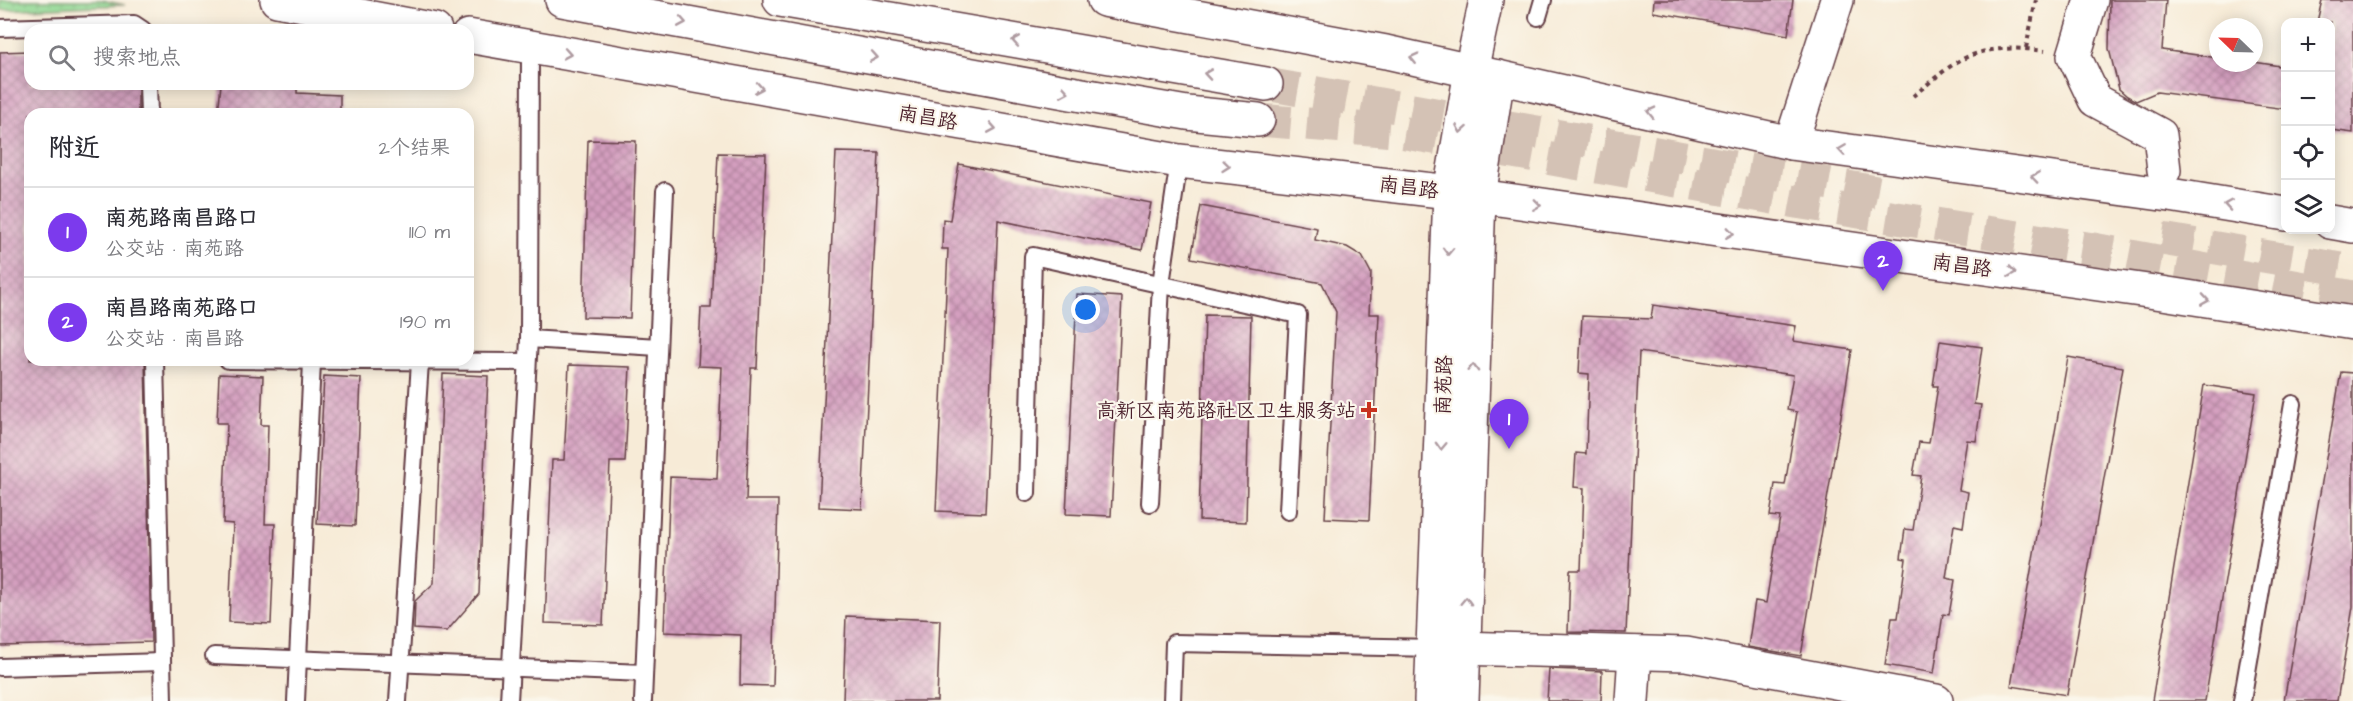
<!DOCTYPE html>
<html lang="zh">
<meta charset="utf-8">
<style>
body{margin:0;font-family:"Architects Daughter","LXGW WenKai TC",sans-serif;background:#f7f7f7;color:#2b2b33}
.controls{position:absolute;right:18px;top:18px;display:grid;overflow:hidden;border-radius:12px;box-shadow:0 3px 15px #0003}
.controls button{width:54px;height:54px;display:grid;place-items:center;padding:0;border:0;border-bottom:2px solid #e1e1e2;background:#fff;color:#2b2b33;font:30px sans-serif}
.compass{position:absolute;left:2209px;top:18px;width:54px;height:54px;border-radius:50%;background:#fff;box-shadow:0 3px 15px #0003;rotate:293deg}
.you{position:absolute;left:1086px;top:310px;width:21px;height:21px;margin:-15px;border:4px solid #fff;border-radius:50%;background:#1a73e8;box-shadow:0 0 0 9px #1a73e833}
.badge{display:grid;place-items:center;width:39px;height:39px;border-radius:50%;background:#7c3aed;color:#fff;font-size:20px;font-weight:700}
.pin{position:absolute;translate:-50% -50px;filter:drop-shadow(0 2px 3px #0008)}
.pin::after{content:'';position:absolute;top:32px;width:21px;height:18px;background:inherit;clip-path:polygon(0 0,100% 0,50% 100%)}
.list{margin:0;padding:0;list-style:none}
h2{display:flex;justify-content:space-between;align-items:center;height:78px;margin:0;padding:0 24px;font-size:26px}
h2 small{font-size:20px;font-weight:400;color:#7c7c81}
.list li{display:grid;grid-template-columns:39px 1fr auto;gap:18px;align-items:center;box-sizing:border-box;height:90px;padding:0 24px;border-top:2px solid #e1e1e2}
.list b{display:block;font-size:22px;white-space:nowrap}
.list p{margin:0;font-size:20px;white-space:nowrap;color:#7c7c81}
.list em{font-size:20px;font-style:normal;color:#7c7c81}
.icon{flex:none;width:33px;height:33px;fill:none;stroke:currentColor;stroke-width:2;stroke-linecap:round;stroke-linejoin:round}
.map{position:relative;flex:none;width:2353px;height:701px;overflow:hidden}
.search{position:absolute;background:#fff;box-shadow:0 3px 15px #0003;left:24px;top:24px;width:450px;height:66px;display:flex;align-items:center;gap:15px;box-sizing:border-box;padding:0 21px;border-radius:18px;color:#7c7c81;font-size:22px}
.panel{position:absolute;background:#fff;box-shadow:0 3px 15px #0003;left:24px;top:108px;width:450px;height:258px;border-radius:18px}
.map>svg:first-child{display:block}
</style>
<div class="map">
<svg width="2353" height="701" viewBox="0 0 2353 701">
<defs>
<pattern id="grass-dots" width="8" height="8" patternUnits="userSpaceOnUse" patternTransform="scale(1.5)"><rect width="8" height="8" fill="#8fd792"/><path d="M2 2h.1M6 6h.1" fill="none" stroke="#7db87e" stroke-width="1.8" stroke-linecap="round"/></pattern>
<pattern id="building-cross-hatch" width="8" height="8" patternUnits="userSpaceOnUse" patternTransform="scale(1.5)"><rect width="8" height="8" fill="#d49fbf"/><path d="M0 0l8 8M0 8l8-8" fill="none" stroke="#ae819b"/></pattern>
</defs>
<rect width="100%" height="100%" fill="#fbf7ec"/>
<filter id="ink" filterUnits="userSpaceOnUse"><feTurbulence type="fractalNoise" baseFrequency=".0167" numOctaves="2"/><feDisplacementMap in="SourceGraphic" scale="12" xChannelSelector="R" yChannelSelector="G"/><feConvolveMatrix kernelMatrix="1 2 1 2 8 2 1 2 1" color-interpolation-filters="sRGB"/></filter>
<filter id="wash" filterUnits="userSpaceOnUse"><feTurbulence type="fractalNoise" baseFrequency=".008" numOctaves="4" result="noise"/><feDisplacementMap in="SourceGraphic" scale="24" xChannelSelector="R" yChannelSelector="G"/><feGaussianBlur stdDeviation="1.35" result="paint"/><feColorMatrix in="noise" values="0 0 0 0 0 0 0 0 0 0 0 0 0 0 0 0 0 1.4 0 .05"/><feComposite in="paint" operator="in"/></filter>
<g filter="url(#wash)">
<rect width="100%" height="100%" fill="#f7ebd7"/>
<!-- grass -->
<path fill="url(#grass-dots)" stroke="#6c7b5e" stroke-width="1.5" d="M0,0H101L125,5L0,10Z"/>
<g id="blocks">
<!-- building -->
<g fill="url(#building-cross-hatch)">
<path d="M1654,0H1793L1788,35L1653,12Z"/>
<path d="M2110,0H2166L2162,50L2218,58V63L2254,62L2286,67V109L2157,92L2136,101L2127,96L2119,89L2109,49Z"/>
<path d="M2322,0H2353V133L2331,130V22H2317Z"/>
<path d="M30,51V84H138V114H30V360H145L151,642L0,646V52Z"/>
<path d="M221,84H297V93L340,95V114H218Z"/>
<path d="M588,140L636,141L630,318L583,317Z"/>
<path d="M836,152L879,153L862,509L819,507Z"/>
<path d="M718,153L766,154L757,368H751L746,500H778L773,686L740,685L741,635L664,632L670,477L717,479L722,367L698,366L701,308H711Z"/>
<path d="M959,164L1151,203L1142,250L998,220L985,513L936,511L948,249H942L943,219L950,220Z"/>
<path d="M1201,206L1317,228L1315,240L1347,247L1362,256L1371,273L1369,314H1379L1369,520L1325,518L1336,312L1322,283L1191,258Z"/>
<path d="M1077,294L1122,297L1111,516L1066,514Z"/>
<path d="M1653,305L1796,326L1793,341L1852,350L1801,656L1748,647L1755,601L1766,603L1780,517L1770,516L1775,484L1785,485L1797,412L1787,410L1793,375L1639,352L1626,633L1568,632L1570,570H1581L1584,488L1574,487L1576,453L1586,454L1589,374L1579,373L1582,316L1651,319Z"/>
<path d="M1205,315L1251,316L1246,522L1199,520Z"/>
<path d="M1940,341L1982,347L1974,404L1981,405L1976,441L1967,440L1959,490L1968,492L1963,527L1954,525L1946,578L1955,580L1949,615L1943,614L1934,673L1885,665L1892,618H1898L1906,559L1901,558L1905,529L1913,530L1921,476L1913,475L1919,442L1929,443L1938,386H1933Z"/>
<path d="M2068,357L2123,367L2067,695L2011,686Z"/>
<path d="M569,365L630,367L625,462H610L603,625L545,623L552,460H564Z"/>
<path d="M2341,372L2353,373V607L2337,701H2284Z"/>
<path d="M219,374L263,376L261,425H268L265,524H275L271,624L229,622L233,524L223,523L227,423H217Z"/>
<path d="M443,374L488,376L479,594L447,631L414,629L415,601L434,583Z"/>
<path d="M324,376L361,378L355,526L317,524Z"/>
<path d="M2204,385L2256,393L2205,701H2152Z"/>
<path d="M846,616L940,620L937,701H843Z"/>
<path d="M1549,669L1602,671L1601,701H1547Z"/>
</g>
</g>
</g>
<g filter="url(#ink)">
<use href="#blocks" fill-opacity="0" stroke="#643e45" stroke-width="1.5"/>
<g fill="none" stroke-linecap="round" stroke-linejoin="round">
<!-- trunk-tunnel -->
<g stroke="#d4c2b5" stroke-width="33" stroke-dasharray="33 16" stroke-linecap="butt">
<path d="M1266,84L1887,194"/>
<path d="M1258,120L1394,131L1796,202L2093,249L2353,297"/>
<path d="M2162,239L2353,271"/>
</g>
<!-- service casing -->
<g stroke="#643e45" stroke-width="20">
<g id="service">
<path d="M1538,17L1543,0"/>
<path d="M0,28L134,24L143,30"/>
<path d="M148,84L149,114"/>
<path d="M529,339L658,347"/>
<path d="M155,360L163,701"/>
<path d="M228,360L527,362"/>
<path d="M1027,493L1033,256L1298,315L1288,511"/>
<path d="M1150,503L1161,284L1179,161"/>
<path d="M214,656L644,673"/>
<path d="M0,667L162,662"/>
<path d="M296,701L312,362"/>
<path d="M398,701L420,362"/>
<path d="M509,701L529,339L530,48"/>
<path d="M643,701L665,191"/>
<path d="M1172,701L1174,643L1438,648"/>
<path d="M2242,701L2293,404"/>
</g>
</g>
<!-- minor casing -->
<g stroke="#643e45" stroke-width="36">
<g id="minor">
<path d="M2091,0L2074,56L2095,100L2160,135L2164,170"/>
<path d="M1471,71L1486,0"/>
<path d="M1791,143L1837,0"/>
<path d="M1456,648L1686,654L1936,701"/>
<path d="M1632,701L1635,653"/>
</g>
</g>
<!-- tertiary casing -->
<g stroke="#643e45" stroke-width="36">
<g id="tertiary">
<path d="M1431,701L1450,192L1471,71"/>
<path d="M1462,701L1479,196L1498,77"/>
</g>
</g>
<!-- primary casing -->
<g stroke="#643e45" stroke-width="36">
<g id="primary">
<path d="M277,0L435,30"/>
<path d="M1104,0L1386,52L1791,143L2176,196L2286,214"/>
<path d="M468,36L1179,161L1450,192L2162,293L2353,323"/>
<path d="M2330,222L2353,226"/>
</g>
</g>
<!-- trunk casing -->
<g stroke="#643e45" stroke-width="36">
<g id="trunk">
<path d="M562,0L1082,95L1187,113L1258,120"/>
<path d="M780,0L1266,84"/>
</g>
</g>
<!-- path -->
<g stroke="#643e45" stroke-width="4" stroke-dasharray="4.5 4.5" stroke-linecap="butt">
<path d="M2026,48L2036,0"/>
<path d="M1913,96C1927,85 1940,73 1954,64C1981,46 2015,47 2045,51"/>
</g>
<!-- service -->
<use href="#service" stroke="#fff" stroke-width="16"/>
<!-- minor -->
<use href="#minor" stroke="#fff" stroke-width="33"/>
<!-- tertiary -->
<use href="#tertiary" stroke="#fff" stroke-width="33"/>
<!-- primary -->
<use href="#primary" stroke="#fff" stroke-width="33"/>
<!-- trunk -->
<use href="#trunk" stroke="#fff" stroke-width="33"/>
</g>
<!-- one-way arrows -->
<defs><path id="oneway-chevron" d="M-2-3.5L2.5 0L-2 3.5" fill="none" stroke-width="1.6" stroke-linecap="round" stroke-linejoin="round" transform="scale(1.5)"/></defs>
<g stroke="#ae9aa0">
<use href="#oneway-chevron" transform="translate(682 22) rotate(10)"/>
<use href="#oneway-chevron" transform="translate(1016 41) rotate(-170)"/>
<use href="#oneway-chevron" transform="translate(567 54) rotate(10)"/>
<use href="#oneway-chevron" transform="translate(874 57) rotate(10)"/>
<use href="#oneway-chevron" transform="translate(1414 58) rotate(-167)"/>
<use href="#oneway-chevron" transform="translate(1208 74) rotate(-171)"/>
<use href="#oneway-chevron" transform="translate(759 88) rotate(10)"/>
<use href="#oneway-chevron" transform="translate(1065 92) rotate(10)"/>
<use href="#oneway-chevron" transform="translate(1651 112) rotate(-167)"/>
<use href="#oneway-chevron" transform="translate(992 128) rotate(10)"/>
<use href="#oneway-chevron" transform="translate(1461 129) rotate(100)"/>
<use href="#oneway-chevron" transform="translate(1842 150) rotate(-172)"/>
<use href="#oneway-chevron" transform="translate(1226 166) rotate(6)"/>
<use href="#oneway-chevron" transform="translate(2035 177) rotate(-172)"/>
<use href="#oneway-chevron" transform="translate(1537 205) rotate(8)"/>
<use href="#oneway-chevron" transform="translate(2228 205) rotate(-171)"/>
<use href="#oneway-chevron" transform="translate(1730 233) rotate(8)"/>
<use href="#oneway-chevron" transform="translate(1448 251) rotate(92)"/>
<use href="#oneway-chevron" transform="translate(2012 272) rotate(8)"/>
<use href="#oneway-chevron" transform="translate(2205 300) rotate(9)"/>
<use href="#oneway-chevron" transform="translate(1473 368) rotate(-88)"/>
<use href="#oneway-chevron" transform="translate(1441 446) rotate(92)"/>
<use href="#oneway-chevron" transform="translate(1466 601) rotate(-88)"/>
</g>
</g>
<!-- markers -->
<path fill="#c8321e" stroke="#fbf7ec" stroke-width="2" d="M1366 401h6v6h6v6h-6v6h-6v-6h-6v-6h6z"/>
<g text-anchor="middle" stroke-width="4.5" stroke-linejoin="round" paint-order="stroke">
<!-- street labels -->
<g font-size="20" fill="#4a1f2b" stroke="#fbf7ec">
<text transform="translate(928 117) rotate(10)" y="7">南昌路</text>
<text transform="translate(1409 187) rotate(7)" y="7">南昌路</text>
<text transform="translate(1962 265) rotate(8)" y="7">南昌路</text>
<text transform="translate(1443 385) rotate(-88)" y="7">南苑路</text>
</g>
<!-- poi labels -->
<g font-size="20" fill="#4a1f2b" stroke="#fbf7ec" text-anchor="end">
<text x="1356" y="417">高新区南苑路社区卫生服务站</text>
</g>
</g>
</svg>
<div class="controls">
<button>+</button>
<button>−</button>
<button><svg class="icon" aria-label="locate" viewBox="0 0 24 24"><circle cx="12" cy="12" r="6"/><path d="M12 2v4M12 18v4M2 12h4M18 12h4"/></svg></button>
<button><svg class="icon" aria-label="layers" viewBox="0 0 24 24"><path d="M12 4l9 5-9 5-9-5zM3 14l9 5 9-5"/></svg></button>
</div>
<svg class="compass" viewBox="-18 -18 36 36"><path d="M0-13l5 13h-10z" fill="#e53935"/><path d="M0 13l5-13h-10z" fill="#7c7c81"/></svg>
<div class="you"></div>
<div class="pin badge" style="left:1509px;top:449px">1</div>
<div class="pin badge" style="left:1883px;top:291px">2</div>
<div class="search"><svg class="icon" aria-label="search" viewBox="0 0 24 24"><circle cx="10" cy="10" r="6"/><path d="M15 15l6 6"/></svg>搜索地点</div>
<section class="panel">
<h2>附近<small>2个结果</small></h2>
<ul class="list">
<li><span class="badge">1</span><div><b>南苑路南昌路口</b><p>公交站 · 南苑路</p></div><em>110 m</em></li>
<li><span class="badge">2</span><div><b>南昌路南苑路口</b><p>公交站 · 南昌路</p></div><em>190 m</em></li>
</ul>
</section>
</div>
